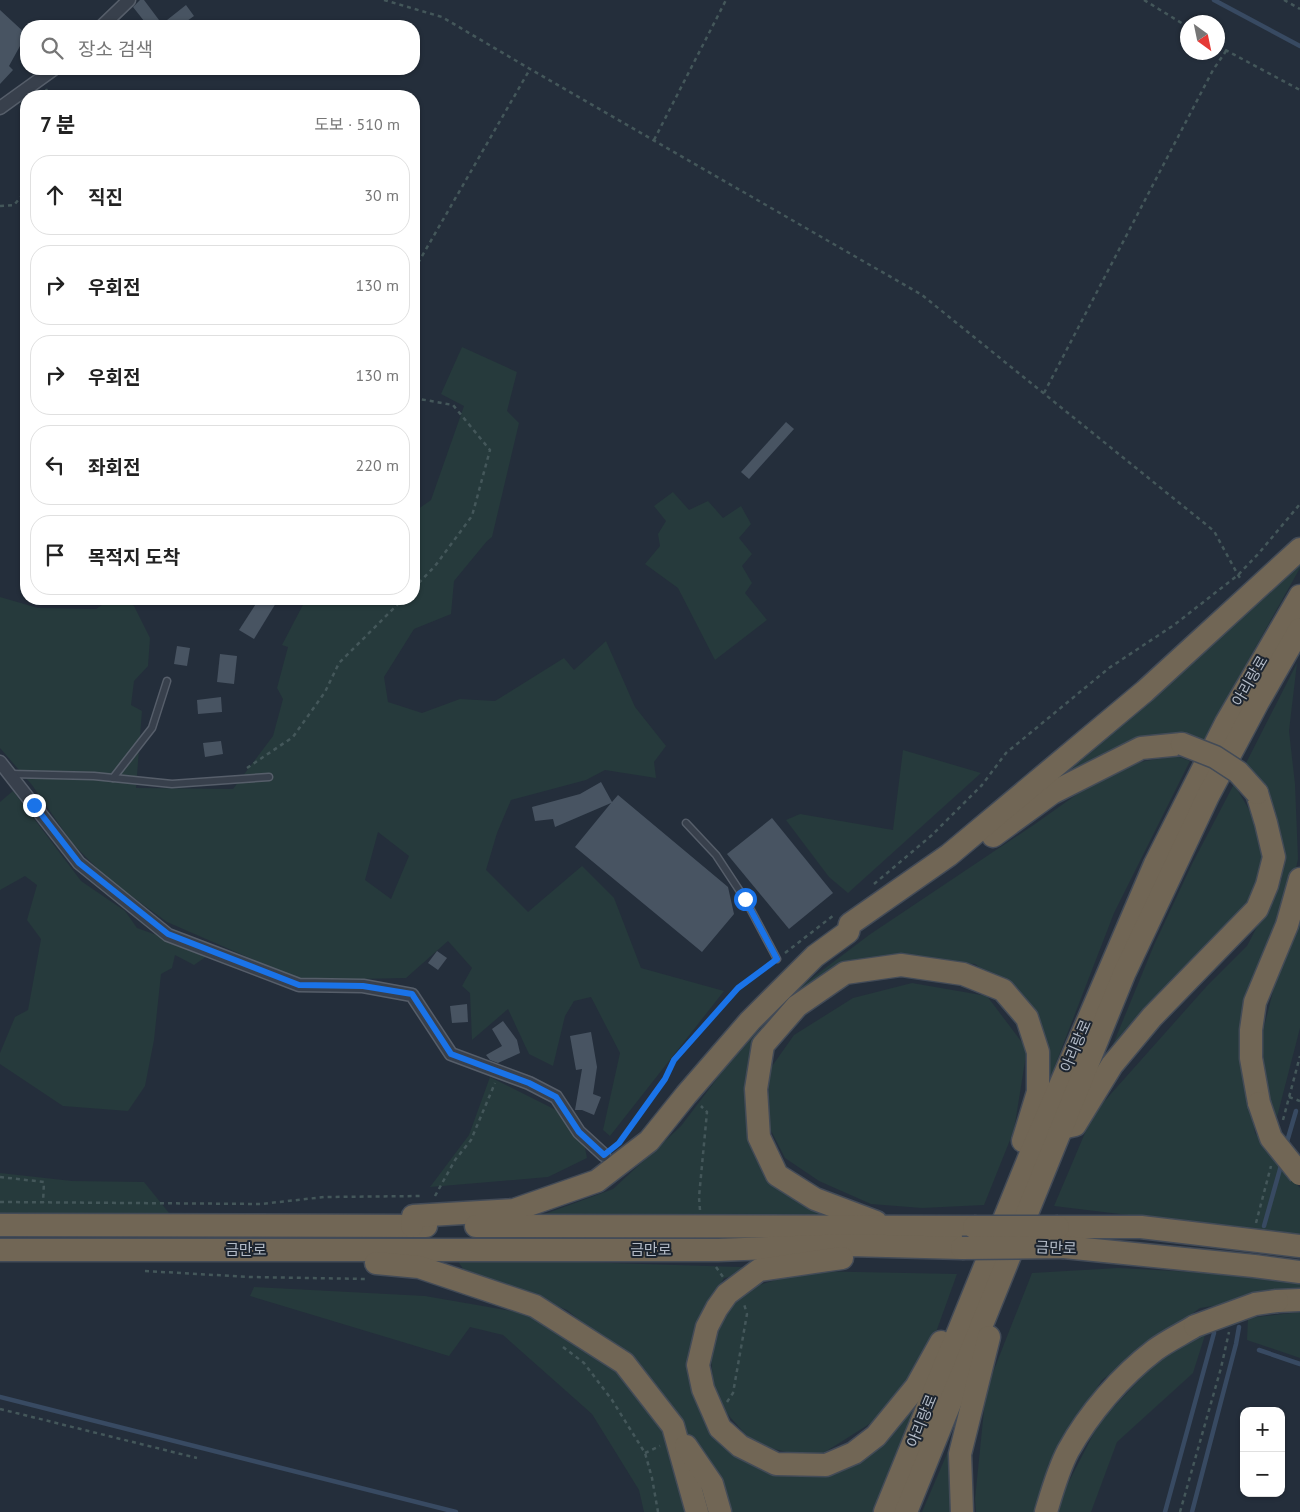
<!DOCTYPE html>
<html lang="ko">
<meta charset="utf-8">
<style>
body{margin:0;font-family:"PT Sans","Noto Sans KR",sans-serif;background:#f2f2f2;color:#222}
.controls{position:absolute;right:15px;bottom:15px;display:grid;overflow:hidden;border-radius:10px;box-shadow:0 1px 4px #0004}
.controls button{width:45px;height:45px;display:grid;place-items:center;padding:0;border:0;border-bottom:1px solid #e0e0e0;background:#fff;color:#222;font:25px sans-serif}
.compass{position:absolute;left:1180px;top:15px;width:45px;height:45px;border-radius:50%;background:#fff;box-shadow:0 1px 4px #0004;rotate:147deg}
.stop{position:absolute;width:15px;height:15px;margin:-11px;border:4px solid #1a73e8;border-radius:50%;background:#fff}
.stop.end{background:#1a73e8;border-color:#fff;box-shadow:0 1px 5px #0008}
.list{margin:0;padding:0;list-style:none}
h2{display:flex;justify-content:space-between;align-items:center;height:65px;margin:0;padding:0 20px;font-size:21px}
h2 small{font-size:16px;font-weight:400;color:#767676}
.list li{display:grid;grid-template-columns:32px 1fr auto;gap:15px;align-items:center;box-sizing:border-box;height:80px;margin:0 10px 10px;padding:0 10px;border:1px solid #e0e0e0;border-radius:20px}
.list b{display:block;font-size:19px;white-space:nowrap}
.list em{font-size:16px;font-style:normal;color:#767676}
.icon{flex:none;width:28px;height:28px;fill:none;stroke:currentColor;stroke-width:2;stroke-linecap:round;stroke-linejoin:round}
.map{position:relative;flex:none;width:1300px;height:1512px;overflow:hidden}
.search{position:absolute;background:#fff;box-shadow:0 1px 4px #0004;left:20px;top:20px;width:400px;height:55px;display:flex;align-items:center;gap:12px;box-sizing:border-box;padding:0 18px;border-radius:20px;color:#767676;font-size:19px}
.panel{position:absolute;background:#fff;box-shadow:0 1px 4px #0004;left:20px;top:90px;width:400px;height:515px;border-radius:20px}
.map>svg:first-child{display:block}
</style>
<div class="map">
<svg width="1300" height="1512" viewBox="0 0 1300 1512">
<rect width="100%" height="100%" fill="#242e3b"/>
<!-- green -->
<g fill="#263a3c" fill-rule="evenodd">
<path d="M462,347L517,372L507,411L519,423L492,537L487,541L454,581L451,614L414,629L384,677L388,702L422,713L460,699L495,701L564,658L574,670L606,641L635,707L666,746L654,762L656,778L605,770L586,780L511,800L497,833L486,870L528,912L582,866L614,898L641,968L724,991L610,1136L603,1130L620,1053L591,997L574,1001L565,1016L553,1066L529,1054L508,1009L472,1040L470,993L462,986L472,968L448,941L406,978L311,980L291,976L167,922L108,879L72,843L32,785L0,748V597L38,608L96,609L111,599H124L134,606L150,638L148,666L134,681L131,705L142,711L136,788L233,789L273,736L283,699L277,688L288,647L282,645L306,599H414V512L431,500L464,406L441,394ZM378,832L409,856L391,899L365,880Z"/>
<path d="M673,492L689,510L708,501L723,518L741,506L751,524L739,538L752,554L742,566L752,583L745,593L767,620L715,660L678,588L645,564L660,546L658,534L666,521L654,506Z"/>
<path d="M1300,565V568L1202,743L1146,738L1050,788Z"/>
<path d="M1297,663L1289,731L1295,784L1298,859L1291,891L1241,1029L1255,1133L1300,1188V1236L1054,1206L1093,1114L1206,987L1247,946L1282,878V843L1269,794L1245,765Z"/>
<path d="M903,750L981,773L848,893L829,877L786,820L800,814L893,830Z"/>
<path d="M1177,756L1190,761L1114,913L1051,1076L1030,1007L975,964L875,959L830,973L749,1064L767,1171L843,1219L542,1215L613,1189L681,1126L725,1068L791,994L869,935L1035,824L1094,782L1117,769L1145,761Z"/>
<path d="M1234,784L1254,818L1264,865L1249,905L1107,1059L1154,945L1192,864Z"/>
<path d="M13,791L81,881L125,911L137,928L210,954L194,965L175,955L172,968L161,974L154,1040L145,1086L128,1111L63,1106L0,1064V1053L15,1017L28,1010L41,939L27,920L37,885L25,876L0,890V802Z"/>
<path d="M1300,922V1028L1277,1117L1269,1099L1261,1039L1275,983Z"/>
<path d="M912,983L987,996L1027,1049L1014,1130L984,1205L922,1208L871,1204L819,1181L785,1158L767,1123L770,1069L794,1035L853,998Z"/>
<path d="M490,1077L556,1110L585,1148L587,1158L548,1177L430,1187L469,1135Z"/>
<path d="M0,1173L72,1181L144,1182L169,1213L0,1215Z"/>
<path d="M456,1258L774,1268L724,1278L700,1321L689,1367L740,1456L791,1477L860,1462L918,1406L875,1512H728L712,1470L643,1373L567,1310L463,1269Z"/>
<path d="M1118,1268L1194,1272L1300,1281V1292L1200,1308L1102,1380L1048,1465L1039,1512H976L975,1499L986,1390L1032,1273Z"/>
<path d="M807,1271L957,1274L931,1346L882,1416L814,1459L754,1444L715,1400L710,1348L726,1310L752,1287Z"/>
<path d="M254,1287L425,1296L535,1315L615,1370L664,1431L689,1512H644L639,1490L592,1414L503,1335L470,1327L449,1356L250,1296Z"/>
<path d="M1300,1312V1358L1247,1340L1248,1318Z"/>
<path d="M1206,1332L1193,1373L1117,1442L1091,1512H1059L1063,1493L1099,1423L1156,1362Z"/>
<path d="M961,1421L953,1512H922Z"/>
</g>
<g fill="none" stroke-linecap="round" stroke-linejoin="round">
<!-- stream -->
<g stroke="#384a62" stroke-width="4.5">
<path d="M1214,0L1300,46"/>
<path d="M1286,1145L1296,1111"/>
<path d="M1264,1226L1282,1162"/>
<path d="M1259,1350L1300,1364"/>
<path d="M0,1397L456,1512"/>
<path d="M1165,1512L1214,1333"/>
<path d="M1192,1512L1236,1344L1239,1327"/>
</g>
</g>
<!-- building -->
<g fill="#485462">
<path d="M140,0H144L162,24L186,5L194,16L180,26H148L133,7Z"/>
<path d="M0,10L26,34V51L20,46L9,66L13,70L0,84Z"/>
<path d="M786,422L794,429L749,479L741,472Z"/>
<path d="M259,599H269L276,603L254,639L239,630Z"/>
<path d="M177,646L190,648L187,666L174,664Z"/>
<path d="M220,654L237,656L234,684L217,682Z"/>
<path d="M221,697L222,712L198,714L197,700Z"/>
<path d="M221,741L223,754L205,757L203,743Z"/>
<path d="M601,782L612,802L618,795L728,887L734,914L702,952L575,847L611,803L555,827L553,819L535,821L532,807L580,794Z"/>
<path d="M772,818L833,893L789,929L727,854Z"/>
<path d="M437,951L447,958L438,970L428,963Z"/>
<path d="M467,1004L468,1022L452,1023L450,1006Z"/>
<path d="M503,1021L517,1040L520,1053L498,1063L490,1060L486,1055L502,1046L492,1029Z"/>
<path d="M591,1032L597,1067L593,1094L601,1097L594,1115L582,1110H575L582,1069L576,1070L570,1036Z"/>
</g>
<g fill="none" stroke-linecap="round" stroke-linejoin="round">
<!-- lane casing -->
<g stroke="#565e6a" stroke-width="9">
<g id="lane">
<path d="M11,774L94,776L172,784L269,777"/>
<path d="M113,778L152,728L167,681"/>
<path d="M686,823L716,855L745,899L777,959"/>
</g>
</g>
<!-- street casing -->
<g stroke="#565e6a" stroke-width="15">
<g id="street">
<path d="M102,26L129,0"/>
<path d="M0,108L54,69"/>
<path d="M0,762L79,863L168,935L299,985L363,986L412,995L451,1054L529,1083L556,1097L579,1132L604,1155"/>
</g>
</g>
<!-- highway casing -->
<g stroke="#434b57" stroke-width="25">
<g id="highway">
<path d="M993,836L1052,793L1141,748L1182,744"/>
<path d="M1259,1103L1251,1058V1030L1255,1002L1287,925L1300,879"/>
<path d="M1066,1127L1075,1125L1112,1065L1152,1017L1257,909L1267,885L1274,857L1266,823L1257,793"/>
<path d="M876,1222L815,1199L777,1175L759,1137L756,1089L763,1045L797,1006L845,973L901,965L963,974L1003,990L1027,1018L1038,1052V1092L1023,1141"/>
<path d="M0,1225L426,1226"/>
<path d="M412,1226L413,1216L514,1210L597,1181L649,1141L686,1095L750,1021L815,956L848,932L850,924L949,855L1145,691L1300,549"/>
<path d="M476,1226L974,1227"/>
<path d="M1058,1227H1141L1300,1246"/>
<path d="M1064,1247L1254,1266L1300,1272"/>
<path d="M0,1250H718L849,1245L962,1248"/>
<path d="M842,1258L759,1270L727,1294L717,1308L707,1327L698,1365L703,1389L720,1428L740,1446L776,1464L826,1465L854,1453L876,1436L916,1387L941,1342"/>
<path d="M376,1263L419,1267L535,1306L624,1363L673,1426L697,1512"/>
<path d="M1277,1301L1300,1300"/>
<path d="M686,1446L712,1484L720,1512"/>
<path d="M885,1512L1029,1158L1155,864L1226,723L1300,596"/>
<path d="M906,1512L1124,974L1208,796L1258,702L1300,629"/>
<path d="M962,1512L960,1454L989,1337"/>
<path d="M1046,1512C1052,1492 1058,1470 1068,1451C1089,1413 1121,1376 1155,1350C1167,1341 1182,1334 1195,1326"/>
</g>
</g>
<!-- path -->
<g stroke="#44575a" stroke-width="2.5" stroke-dasharray="4 4" stroke-linecap="butt">
<path d="M384,0L442,17L530,69L922,295L1214,531L1238,575L1241,579"/>
<path d="M1144,0L1188,27"/>
<path d="M1284,0L1300,9"/>
<path d="M1218,46L1300,90"/>
<path d="M46,89L50,96"/>
<path d="M654,140L726,0"/>
<path d="M0,206L14,205L26,191"/>
<path d="M414,270L530,69"/>
<path d="M1044,393L1213,70L1226,51"/>
<path d="M414,398L453,405L490,450L472,516L435,566L414,588"/>
<path d="M247,768L293,737L325,692L339,663L403,599"/>
<path d="M874,884L932,835L982,785L1006,753L1109,668L1174,625L1238,575L1259,553L1300,504"/>
<path d="M785,953L834,915"/>
<path d="M1289,1097L1300,1101"/>
<path d="M1283,1120L1300,1056"/>
<path d="M622,1139L665,1079L674,1060L738,988L771,964"/>
<path d="M0,1177L44,1182L43,1203"/>
<path d="M435,1196L455,1160L471,1140L495,1083"/>
<path d="M0,1202L261,1204L324,1197L422,1196"/>
<path d="M700,1210L699,1197L707,1112L701,1106"/>
<path d="M1256,1223L1271,1166"/>
<path d="M716,1267L723,1277"/>
<path d="M145,1271L250,1277L367,1279"/>
<path d="M563,1347L584,1363L612,1400L645,1453L652,1478L658,1512"/>
<path d="M727,1402L733,1393L747,1314L744,1304"/>
<path d="M0,1409L197,1458"/>
<path d="M645,1453L660,1446"/>
<path d="M1180,1512L1221,1368L1229,1332"/>
</g>
<!-- lane -->
<use href="#lane" stroke="#38404c" stroke-width="6"/>
<!-- street -->
<use href="#street" stroke="#38404c" stroke-width="12"/>
<!-- highway -->
<use href="#highway" stroke="#716655" stroke-width="22"/>
<!-- highway-bridge casing -->
<g stroke="#434b57" stroke-width="25" stroke-linecap="butt">
<g id="highway-bridge">
<path d="M1182,744L1215,757L1238,772L1257,793"/>
<path d="M1259,1103L1271,1138L1300,1174"/>
<path d="M974,1227H1058"/>
<path d="M962,1248L1064,1247"/>
<path d="M1195,1326L1255,1304L1277,1301"/>
</g>
</g>
<!-- highway-bridge -->
<use href="#highway-bridge" stroke="#716655" stroke-width="22"/>
</g>
<g fill="none" stroke-linecap="round" stroke-linejoin="round">
<!-- route -->
<path stroke="#1a73e8" stroke-width="6" d="M34,805L79,863L168,934L299,985L363,986L412,994L451,1054L529,1083L556,1097L579,1132L604,1155L619,1143L665,1079L674,1060L738,988L777,959L745,899"/>
</g>
<g text-anchor="middle" stroke-width="4" stroke-linejoin="round" paint-order="stroke">
<!-- street labels -->
<g font-size="15" fill="#b3bbc7" stroke="#1d2530">
<text transform="translate(1250 681) rotate(-60)" y="5">아리랑로</text>
<text transform="translate(1076 1046) rotate(-67)" y="5">아리랑로</text>
<text transform="translate(1056 1248) rotate(2)" y="5">금만로</text>
<text x="246" y="1255">금만로</text>
<text x="651" y="1255">금만로</text>
<text transform="translate(922 1421) rotate(-68)" y="5">아리랑로</text>
</g>
</g>
</svg>
<div class="controls">
<button>+</button>
<button>−</button>
</div>
<svg class="compass" viewBox="-18 -18 36 36"><path d="M0-13l5 13h-10z" fill="#e53935"/><path d="M0 13l5-13h-10z" fill="#767676"/></svg>
<div class="stop" style="left:745px;top:899px"></div>
<div class="stop end" style="left:34px;top:805px"></div>
<div class="search"><svg class="icon" aria-label="search" viewBox="0 0 24 24"><circle cx="10" cy="10" r="6"/><path d="M15 15l6 6"/></svg>장소 검색</div>
<section class="panel">
<h2>7 분<small>도보 · 510 m</small></h2>
<ul class="list">
<li><svg class="icon" aria-label="ahead" viewBox="0 0 24 24"><path d="M12 20V5M6 11l6-6 6 6"/></svg><div><b>직진</b></div><em>30 m</em></li>
<li><svg class="icon" aria-label="right" viewBox="0 0 24 24"><path d="M7 20v-9h11M14 6l5 5-5 5"/></svg><div><b>우회전</b></div><em>130 m</em></li>
<li><svg class="icon" aria-label="right" viewBox="0 0 24 24"><path d="M7 20v-9h11M14 6l5 5-5 5"/></svg><div><b>우회전</b></div><em>130 m</em></li>
<li><svg class="icon" aria-label="left" viewBox="0 0 24 24"><path d="M17 20v-9H6M10 6l-5 5 5 5"/></svg><div><b>좌회전</b></div><em>220 m</em></li>
<li><svg class="icon" aria-label="arrive" viewBox="0 0 24 24"><path d="M6 21V4h12l-3 4 3 4H6"/></svg><div><b>목적지 도착</b></div></li>
</ul>
</section>
</div>
